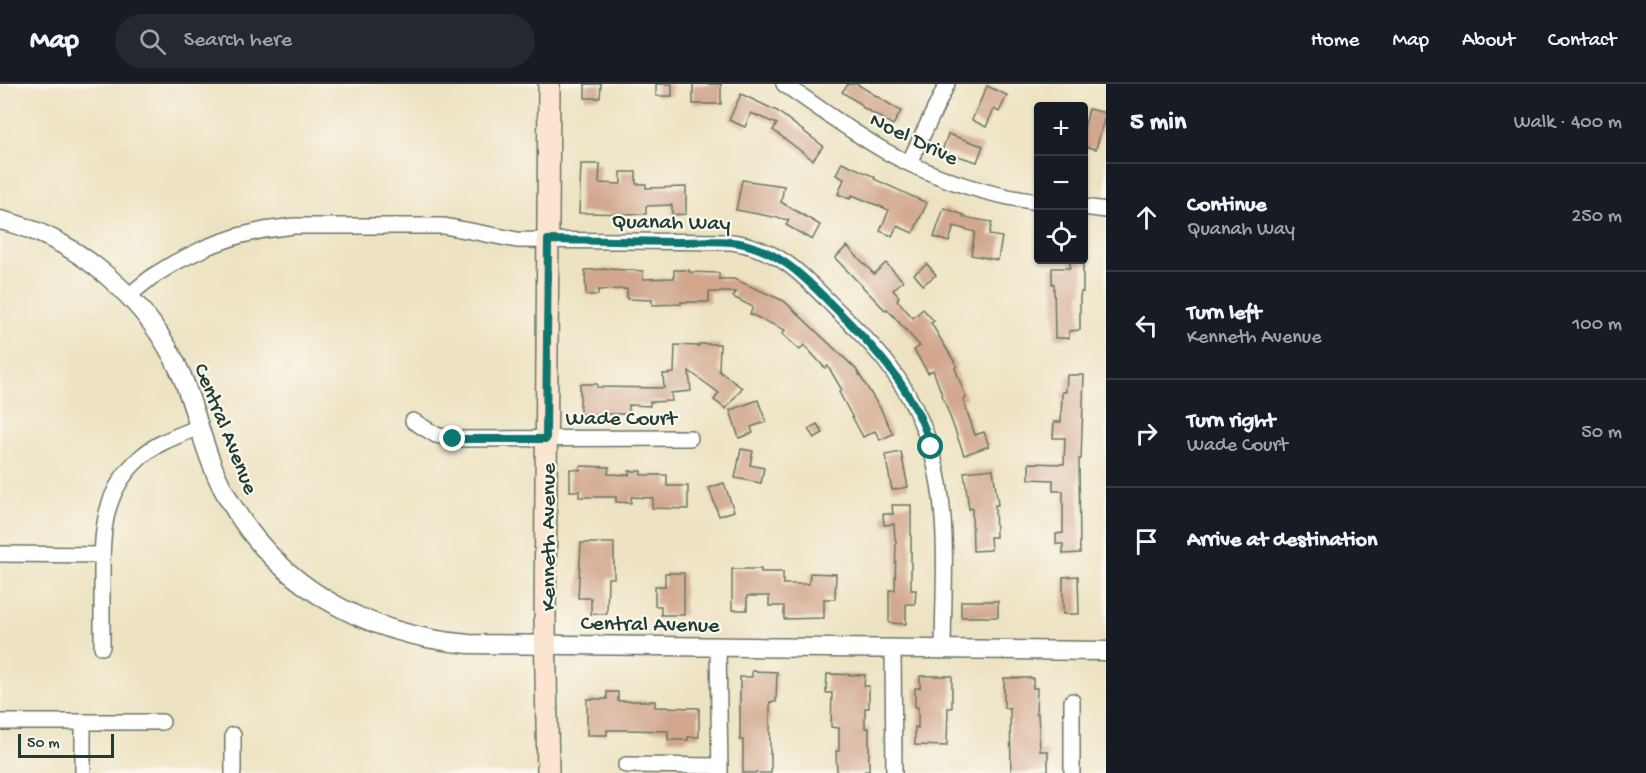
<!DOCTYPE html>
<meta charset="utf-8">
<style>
body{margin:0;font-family:"Gochi Hand",sans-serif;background:#242831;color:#f1f3f6}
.controls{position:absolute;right:18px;top:18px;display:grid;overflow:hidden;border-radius:6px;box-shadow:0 2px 4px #0004}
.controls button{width:54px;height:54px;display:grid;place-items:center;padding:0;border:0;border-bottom:2px solid #363941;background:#171b24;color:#f1f3f6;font:30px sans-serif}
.scale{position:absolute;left:18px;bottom:15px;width:96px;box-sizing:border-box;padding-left:6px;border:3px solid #1f3d34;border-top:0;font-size:16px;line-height:21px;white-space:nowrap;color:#1f3d34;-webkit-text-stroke:4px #fbf7ec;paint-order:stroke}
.stop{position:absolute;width:18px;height:18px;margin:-14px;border:4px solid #0f766e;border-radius:50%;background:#fff}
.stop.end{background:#0f766e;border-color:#fff;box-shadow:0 2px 6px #0008}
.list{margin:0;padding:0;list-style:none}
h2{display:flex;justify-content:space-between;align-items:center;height:78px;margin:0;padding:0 24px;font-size:26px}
h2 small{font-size:20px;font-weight:400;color:#9ea1a6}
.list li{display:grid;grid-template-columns:39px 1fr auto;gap:18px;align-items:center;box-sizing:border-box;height:108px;padding:0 24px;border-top:2px solid #363941}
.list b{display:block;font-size:22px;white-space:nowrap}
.list p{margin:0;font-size:20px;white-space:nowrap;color:#9ea1a6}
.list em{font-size:20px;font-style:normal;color:#9ea1a6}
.icon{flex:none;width:33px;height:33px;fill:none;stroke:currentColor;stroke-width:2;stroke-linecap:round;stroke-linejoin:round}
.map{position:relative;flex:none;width:1106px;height:689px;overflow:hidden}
header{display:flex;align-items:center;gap:36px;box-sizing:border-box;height:84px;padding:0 30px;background:#171b24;border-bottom:2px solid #363941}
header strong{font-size:28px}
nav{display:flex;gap:33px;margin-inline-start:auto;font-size:21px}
.search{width:420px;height:54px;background:#242831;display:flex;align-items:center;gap:15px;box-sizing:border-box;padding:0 21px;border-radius:33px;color:#9ea1a6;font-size:22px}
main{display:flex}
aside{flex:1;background:#171b24}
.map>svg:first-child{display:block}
</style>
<header>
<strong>Map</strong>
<div class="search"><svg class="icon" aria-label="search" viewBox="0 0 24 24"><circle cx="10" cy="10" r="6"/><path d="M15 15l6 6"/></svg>Search here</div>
<nav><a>Home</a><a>Map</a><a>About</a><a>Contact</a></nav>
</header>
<main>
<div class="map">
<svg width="1106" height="689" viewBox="0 0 1106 689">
<rect width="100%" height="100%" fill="#fbf7ec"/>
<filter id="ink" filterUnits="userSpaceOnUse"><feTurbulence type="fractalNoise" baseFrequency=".0167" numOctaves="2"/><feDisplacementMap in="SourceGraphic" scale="12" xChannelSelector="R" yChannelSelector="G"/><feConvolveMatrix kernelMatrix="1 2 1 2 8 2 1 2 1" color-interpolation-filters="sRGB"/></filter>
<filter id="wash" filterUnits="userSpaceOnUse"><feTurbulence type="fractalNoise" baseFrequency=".008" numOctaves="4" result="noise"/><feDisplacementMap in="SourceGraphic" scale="24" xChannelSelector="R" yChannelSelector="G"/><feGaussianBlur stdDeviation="1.35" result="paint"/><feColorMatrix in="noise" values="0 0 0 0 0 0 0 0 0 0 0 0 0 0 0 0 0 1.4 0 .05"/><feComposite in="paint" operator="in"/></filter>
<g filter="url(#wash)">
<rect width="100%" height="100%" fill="#ede2c1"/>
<g id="blocks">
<!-- building -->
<g fill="#d2a78e">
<path d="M585,0H601L600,14H585Z"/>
<rect x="656" y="0" width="16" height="12"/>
<rect x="693" y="0" width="28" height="20"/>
<path d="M848,0H857L901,27L893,41L862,23V21L842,8Z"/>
<path d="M987,2L1007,11L999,28L994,25L986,43L972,36Z"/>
<path d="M741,10L777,27L823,62L813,76L773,46L777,40L751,29L745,43L729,36Z"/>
<path d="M1089,25L1106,29L1096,65L1083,62V49Z"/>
<path d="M948,50L983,62L977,78L942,67Z"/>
<path d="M842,78L875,93L874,95L927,119L913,149L897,142L892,152L880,147L889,126L852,111L850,115L838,110L844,95L836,91Z"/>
<path d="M581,80H600L599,99L621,100V88H636V100H646V104L686,103V130L672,131V121L646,122V130L579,129Z"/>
<path d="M742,96L784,102L781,118L820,141L812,156L786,141L789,136L736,126Z"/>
<path d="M944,124L964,131L963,133L992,138L989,151L1002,153L998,176L971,171L975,148L954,142L949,158L934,153Z"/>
<path d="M847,162L874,190L886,179L903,197L893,206L899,213L897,216L913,234L923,225L934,237L931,239L957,282L955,284L966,314L963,315L975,351L984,348L989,362L964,371L933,286L928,289L914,266L920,262L887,225L885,226L835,174Z"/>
<path d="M1070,176H1083V208H1081L1080,213V246L1069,247V254H1055L1054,200H1052V184H1070Z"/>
<path d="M927,180L936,191L923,201L914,190Z"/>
<path d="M609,185L643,187V195L674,194V186H689V188L719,189V195H734L784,217L856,285L880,324L893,350L880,356L875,347L863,353L839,308L842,306L828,282L825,284L804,261L800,266L782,250L785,246L750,230L753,223L733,213L736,208H709V218H681V220L652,221V216L627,215V205L598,206V211H586L585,186Z"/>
<path d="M699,260H720L719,287L742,304L726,325L714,316L719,309L689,287L691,307L671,309L672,317L650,318V322L629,321V330H580V300H597V303L664,304L663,290L674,289L675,261L699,262Z"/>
<path d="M1067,291H1084L1081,375H1079L1080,469L1063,470V460H1056V450L1063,449V407H1053V396L1029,395V379L1064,380L1065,354H1053L1054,338H1061L1062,308H1066Z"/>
<path d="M758,316L766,338L751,343L753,349L739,354L730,326Z"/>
<path d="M817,340L823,349L814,354L808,345Z"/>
<path d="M741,365L753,367L750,381L764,384L761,399L735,394Z"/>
<path d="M901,368L908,403L892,406L885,371Z"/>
<path d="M580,382L609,383L608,390L629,391V387H641V391H667V402H688V425L652,424L653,414L631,413V419L616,418V413H579V407H570V385L580,386Z"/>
<path d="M993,385L998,421H995L996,453H990L991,466L973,467L972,424L969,425L964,388Z"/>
<path d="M724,399L734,427L719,432L709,404Z"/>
<path d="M892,421H911V506H916L915,520H906V540L889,539V506H895L896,456H895L894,440L884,441L883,430H893Z"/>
<path d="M581,459H614V494H608L607,530H591V514H578Z"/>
<path d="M732,485H761V488H783V500H809L810,489L836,490L835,515H824V534L784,535V522H769V512H747V526H732Z"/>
<path d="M665,489H684V531H661V522H655V502H665Z"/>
<path d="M1078,492L1079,530H1063V493Z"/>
<rect x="961" y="517" width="37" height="16"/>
<path d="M752,587L777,588L776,618H770V670H771V689H743V656H740V593H752Z"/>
<path d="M827,590L865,591L864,602H869V624H865V644H869V687H865V689H837L836,667H839V644L831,643L832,609H826Z"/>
<path d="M920,592H952V624H948L947,662L915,661V643L918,644V623H915V604H920Z"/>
<path d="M1004,594H1033V604H1037L1036,630L1038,629L1040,667H1048V687L1011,689L1010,625L1004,624Z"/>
<path d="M607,608H618V617H655V623L699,624V653H688V656H668V647L628,646H607V651H587V615H607Z"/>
</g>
</g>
</g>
<g filter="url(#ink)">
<use href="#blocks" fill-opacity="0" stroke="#677765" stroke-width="1.5"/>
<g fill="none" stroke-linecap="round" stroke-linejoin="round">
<!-- minor casing -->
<g stroke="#677765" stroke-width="18">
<g id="minor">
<path d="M784,0C818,23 850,47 885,67C932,93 985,111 1038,118"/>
<path d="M909,79L947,0"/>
<path d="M1084,123L1106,126"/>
<path d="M128,212L153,192L176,178L209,162L238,152L264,146L294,142H444L517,156L732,158C779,165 802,190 833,222C852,241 873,260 889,282C956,372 944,460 943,565"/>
<path d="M413,337L436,351L453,355L690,354"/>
<path d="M0,470L102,471"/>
<path d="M102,563C102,540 102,517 102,494C102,446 103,406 142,372C158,358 180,351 199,343"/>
<path d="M718,563L720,689"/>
<path d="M893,565L894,689"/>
<path d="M0,638H162"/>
<path d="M83,638V689"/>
<path d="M233,651V689"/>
<path d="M626,681L720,682"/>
<path d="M1072,689V617"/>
</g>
</g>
<!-- tertiary casing -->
<g stroke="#677765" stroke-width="21">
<path id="tertiary" d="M0,136C78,154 149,217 181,290C197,328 204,369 223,405C273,501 364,551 469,560L1106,567"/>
</g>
<!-- secondary casing -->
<g stroke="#677765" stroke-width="24">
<path id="secondary" d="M548,689L545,540L549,0"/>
</g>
<!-- minor -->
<use href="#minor" stroke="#fff" stroke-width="15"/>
<!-- tertiary -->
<use href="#tertiary" stroke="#fff" stroke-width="18"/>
<!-- secondary -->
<use href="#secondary" stroke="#fce5d0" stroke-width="21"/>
</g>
</g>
<g fill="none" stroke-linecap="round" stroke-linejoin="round" filter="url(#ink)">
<!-- route -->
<path stroke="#0f766e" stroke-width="8" d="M453,355H546L548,156C592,157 636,157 680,158C701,158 724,155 744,160C784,170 808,197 836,225C876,265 915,307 931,363"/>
</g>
<g text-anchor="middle" stroke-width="4.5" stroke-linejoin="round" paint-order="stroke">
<!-- street labels -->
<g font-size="22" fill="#1f3d34" stroke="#fbf7ec">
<text transform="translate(915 53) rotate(26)" y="8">Noel Drive</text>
<text transform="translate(671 136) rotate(1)" y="8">Quanah Way</text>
<text x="621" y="340">Wade Court</text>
<text transform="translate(228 344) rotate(68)" y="8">Central Avenue</text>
<text transform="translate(546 453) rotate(-90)" y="8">Kenneth Avenue</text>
<text transform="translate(650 538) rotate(1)" y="8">Central Avenue</text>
</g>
</g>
</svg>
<div class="controls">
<button>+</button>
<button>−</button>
<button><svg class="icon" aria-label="locate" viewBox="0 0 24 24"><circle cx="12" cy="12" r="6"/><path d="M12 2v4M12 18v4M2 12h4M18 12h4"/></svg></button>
</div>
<div class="scale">50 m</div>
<div class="stop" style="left:931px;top:363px"></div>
<div class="stop end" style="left:453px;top:355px"></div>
</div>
<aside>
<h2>5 min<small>Walk · 400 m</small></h2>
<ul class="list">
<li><svg class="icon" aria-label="ahead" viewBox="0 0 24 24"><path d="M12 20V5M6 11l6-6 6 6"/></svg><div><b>Continue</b><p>Quanah Way</p></div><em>250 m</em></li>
<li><svg class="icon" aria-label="left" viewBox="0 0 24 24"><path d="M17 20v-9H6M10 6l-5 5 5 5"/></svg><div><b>Turn left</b><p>Kenneth Avenue</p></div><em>100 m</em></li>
<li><svg class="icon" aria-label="right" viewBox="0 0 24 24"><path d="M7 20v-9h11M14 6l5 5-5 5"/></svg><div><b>Turn right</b><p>Wade Court</p></div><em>50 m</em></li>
<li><svg class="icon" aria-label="arrive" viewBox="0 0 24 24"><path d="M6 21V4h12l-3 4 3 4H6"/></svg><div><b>Arrive at destination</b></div></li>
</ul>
</aside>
</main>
